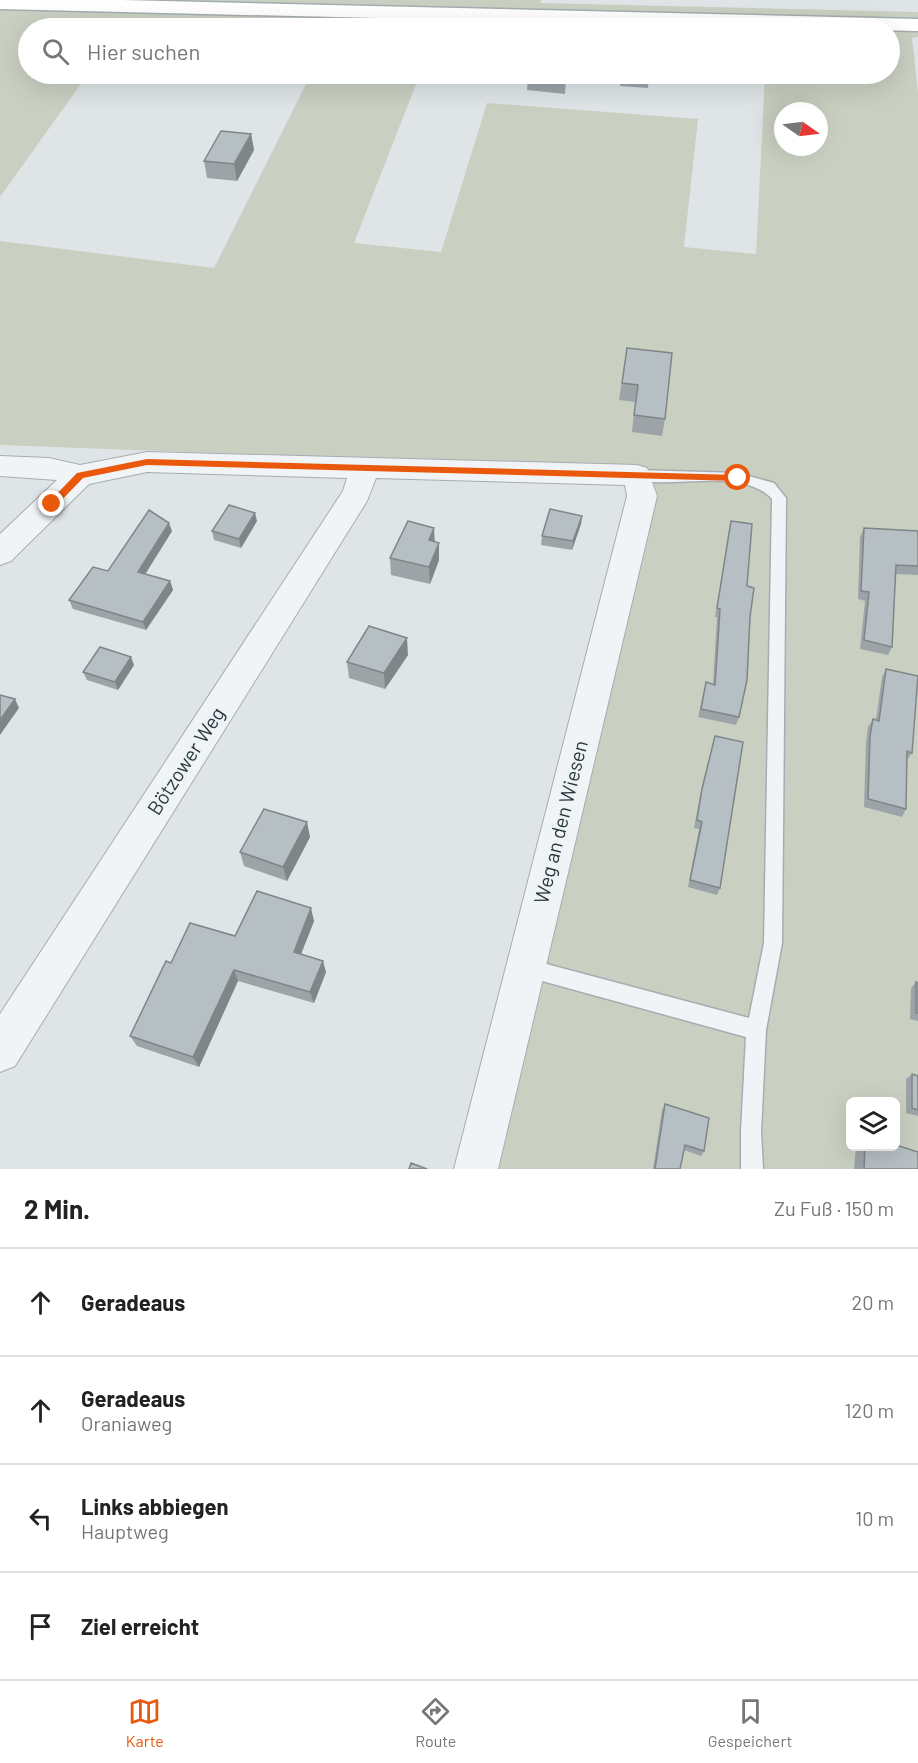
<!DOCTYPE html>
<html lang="de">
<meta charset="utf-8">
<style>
body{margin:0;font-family:Barlow,sans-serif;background:#f2f2f2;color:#222}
.controls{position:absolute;right:18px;bottom:18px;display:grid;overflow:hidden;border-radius:9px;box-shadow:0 6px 24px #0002}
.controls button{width:54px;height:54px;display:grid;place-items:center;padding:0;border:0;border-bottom:2px solid #e0e0e0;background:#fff;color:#222;font:30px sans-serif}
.compass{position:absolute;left:774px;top:102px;width:54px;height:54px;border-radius:50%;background:#fff;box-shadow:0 6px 24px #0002;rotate:104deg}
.stop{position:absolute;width:18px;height:18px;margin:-14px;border:4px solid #ea580c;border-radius:50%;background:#fff}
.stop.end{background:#ea580c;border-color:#fff;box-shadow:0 2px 6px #0008}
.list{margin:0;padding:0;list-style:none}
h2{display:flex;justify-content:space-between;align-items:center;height:78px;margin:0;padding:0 24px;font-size:26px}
h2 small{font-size:20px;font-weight:400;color:#767676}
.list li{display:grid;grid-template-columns:39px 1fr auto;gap:18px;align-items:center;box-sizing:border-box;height:108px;padding:0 24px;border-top:2px solid #e0e0e0}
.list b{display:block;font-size:22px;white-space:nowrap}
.list p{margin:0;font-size:20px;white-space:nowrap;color:#767676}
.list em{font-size:20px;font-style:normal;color:#767676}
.icon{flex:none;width:33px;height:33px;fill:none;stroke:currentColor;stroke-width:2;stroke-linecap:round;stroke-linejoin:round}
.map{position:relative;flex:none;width:918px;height:1169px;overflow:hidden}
.search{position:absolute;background:#fff;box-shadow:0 6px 24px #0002;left:18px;right:18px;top:18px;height:66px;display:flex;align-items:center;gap:15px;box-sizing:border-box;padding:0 21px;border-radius:33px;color:#767676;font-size:22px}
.sheet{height:510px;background:#fff}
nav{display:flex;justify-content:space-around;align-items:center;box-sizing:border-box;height:84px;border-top:2px solid #e0e0e0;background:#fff;font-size:16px;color:#767676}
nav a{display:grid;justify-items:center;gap:3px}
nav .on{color:#ea580c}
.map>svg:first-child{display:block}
</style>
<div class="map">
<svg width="918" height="1169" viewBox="0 0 918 1169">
<rect width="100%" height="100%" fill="#dfe5e7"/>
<!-- green -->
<path fill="#c9d0c1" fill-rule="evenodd" d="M0,0H542L540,3L918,12V37L912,38L918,92V1169H495L653,469L0,445V241L214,268L311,74H420L354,243L441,252L487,103L698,119L684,247L756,254L765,74H890V28H333L335,24L127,20L120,28H28V74H88L0,197ZM783,111H819V147H783ZM850,1102H896V1146H850Z"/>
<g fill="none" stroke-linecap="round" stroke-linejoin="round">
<!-- lane casing -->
<g stroke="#a5adb1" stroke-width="3">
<path id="lane" d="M637,470L738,473L774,483L786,498L782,943L766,1030L761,1132L763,1169H741V1132L746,1037L524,976L517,974L514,967L517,960L524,958L749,1018L764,943L772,499C742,466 671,490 632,479L630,475Z"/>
</g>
<!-- street casing -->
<g stroke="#a5adb1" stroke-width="2">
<path id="street" d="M147,452L637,465L647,468L657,496L498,1169H454L627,496L625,485L376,478L367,501L15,1066L0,1072V1014L343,491L347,478L147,472L89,484L11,561L0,565V534L57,480L0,476V456L49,458L80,465Z"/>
</g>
<!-- secondary casing -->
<g stroke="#a5adb1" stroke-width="3">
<path id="secondary" d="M0,0H121L918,19V31L0,9Z"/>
</g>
<!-- lane -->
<use href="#lane" fill="#f1f4f6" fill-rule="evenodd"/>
<!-- street -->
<use href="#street" fill="#f1f4f6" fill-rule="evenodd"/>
<!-- secondary -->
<use href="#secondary" fill="#fff" fill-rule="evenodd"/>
</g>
<!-- wall -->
<g fill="#9da4a8">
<path d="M622,74H678L677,78L649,77L648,88L620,86Z"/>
<path d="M528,77L566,81L565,94L527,90Z"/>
<path d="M251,134L254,150L237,181L207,178L204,161Z"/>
<path d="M627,348L665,419L662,436L632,432L635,402L619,400Z"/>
<path d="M582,516L581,524L572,550L541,545L542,536Z"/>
<path d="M257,521L241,548L214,540L212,531Z"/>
<path d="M731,521L747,586L750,617L739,717L736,725L698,717L706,682L713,684L717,617H715L729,530Z"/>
<path d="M864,528L918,531V575L895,574L892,647L888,655L860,649L865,601L858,599L860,537Z"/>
<path d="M172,531L145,574L170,581L173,590L146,630L73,609L69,600L108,571Z"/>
<path d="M435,542L439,560L430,584L391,575L390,558Z"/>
<path d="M408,655L385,689L349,678L347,662Z"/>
<path d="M134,665L118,690L87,680L83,672Z"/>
<path d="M886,669L912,753L907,760L906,809L902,817L864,807L866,743L868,727L873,719L876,720L882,677Z"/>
<path d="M715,736L720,888L717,895L688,887L699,829L694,828L700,796Z"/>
<path d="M310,837L287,881L244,866L240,852Z"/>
<path d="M314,921L301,954L326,972L314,1003L238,981L199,1067L137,1046L130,1036L171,963L235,936Z"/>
<path d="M916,982L918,983V1021L910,1019L911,988Z"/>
<path d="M912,1074L918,1076V1116L906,1113V1079Z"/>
<path d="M665,1104L704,1151L701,1156L684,1150L680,1169H653L662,1110Z"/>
<path d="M856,1146H896L918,1169H854Z"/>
</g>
<!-- shaded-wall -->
<g fill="#7f8688">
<path d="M251,134L254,150L237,181L234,164Z"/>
<path d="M255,513L257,521L241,548L239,539Z"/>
<path d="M582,516L581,524L572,550L573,541Z"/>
<path d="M169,523L172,531L141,581L138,572Z"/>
<path d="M434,528L435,545L429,540Z"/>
<path d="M439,543V560L430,584L429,567Z"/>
<path d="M170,581L173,590L146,630L143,622Z"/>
<path d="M407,638L408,655L385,689L384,673Z"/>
<path d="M131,657L134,665L118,690L115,682Z"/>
<path d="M15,699L19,708L0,735V720Z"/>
<path d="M307,822L310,837L287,881L283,867Z"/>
<path d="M311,908L314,921L297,964L294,952Z"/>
<path d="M323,961L326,972L314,1003L310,992Z"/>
<path d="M234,970L238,981L199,1067L193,1057Z"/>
</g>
<!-- building -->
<g fill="#b6bfc3" stroke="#7f8688" stroke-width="1.5">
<path d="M534,19L566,20V28H534Z"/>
<path d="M645,26L674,27V28H645Z"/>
<path d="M529,74H566V81L528,77Z"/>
<path d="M622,74H650L649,76Z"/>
<path d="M221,131L251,134L234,164L204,161Z"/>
<path d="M627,348L672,353L665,419L634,415L638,385L622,383Z"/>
<path d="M229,505L255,513L239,539L212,531Z"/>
<path d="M550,509L582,516L573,541L542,536Z"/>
<path d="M149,510L169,523L138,572L170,581L143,622L69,600L93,567L108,571Z"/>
<path d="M408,521L434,528L429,540L439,543L429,567L390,558Z"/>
<path d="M731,521L752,524L747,586L754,588L750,617L747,680L739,717L701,709L706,682L715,685L720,609L717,608Z"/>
<path d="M864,528L918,531V566L896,565L892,647L864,640L869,592L861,591Z"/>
<path d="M369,626L407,638L384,673L347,662Z"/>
<path d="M100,647L131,657L115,682L83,672Z"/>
<path d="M886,669L918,676L912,753L907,751L906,809L868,799L870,736L873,719L879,721Z"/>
<path d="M0,695L15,699L0,720Z"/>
<path d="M715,736L743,742L720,888L690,880L702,822L697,820L702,789Z"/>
<path d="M264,809L307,822L283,867L240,852Z"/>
<path d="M257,891L311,908L294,952L323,961L310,992L234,970L193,1057L130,1036L166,961L171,963L190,923L235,936Z"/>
<path d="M916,982L918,983V1013H916Z"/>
<path d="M912,1074L918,1076V1110L912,1108Z"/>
<path d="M665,1104L709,1118L704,1151L685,1145L680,1169H655Z"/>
<path d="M896,1145L918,1152V1169H864L865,1146H896Z"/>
<path d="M411,1163L427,1169H409Z"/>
</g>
<!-- route -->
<path fill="#ea580c" d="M147,459L738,475L742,478L738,481L147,465L83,478L55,507L47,504L77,473Z"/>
<g text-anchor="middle" stroke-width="4.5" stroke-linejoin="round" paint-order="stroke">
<!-- street labels -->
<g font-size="20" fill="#29363d" stroke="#eef3f5">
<text transform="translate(186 761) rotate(-57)" y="7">Bötzower Weg</text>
<text transform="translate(561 822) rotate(-76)" y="7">Weg an den Wiesen</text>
</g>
</g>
</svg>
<div class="controls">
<button><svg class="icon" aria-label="layers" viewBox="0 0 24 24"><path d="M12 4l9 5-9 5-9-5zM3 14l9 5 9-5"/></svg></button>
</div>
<svg class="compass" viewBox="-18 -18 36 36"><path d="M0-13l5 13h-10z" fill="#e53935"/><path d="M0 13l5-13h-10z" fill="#767676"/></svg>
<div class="stop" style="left:738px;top:478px"></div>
<div class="stop end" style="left:52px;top:504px"></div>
<div class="search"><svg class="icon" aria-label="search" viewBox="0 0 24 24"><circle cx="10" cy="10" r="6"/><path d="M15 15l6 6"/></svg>Hier suchen</div>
</div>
<section class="sheet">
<h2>2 Min.<small>Zu Fuß · 150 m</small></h2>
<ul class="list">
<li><svg class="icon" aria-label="ahead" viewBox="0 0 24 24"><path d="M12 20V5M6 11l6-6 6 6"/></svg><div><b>Geradeaus</b></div><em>20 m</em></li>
<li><svg class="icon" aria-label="ahead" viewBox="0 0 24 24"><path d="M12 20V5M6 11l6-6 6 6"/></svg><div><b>Geradeaus</b><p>Oraniaweg</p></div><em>120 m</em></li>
<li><svg class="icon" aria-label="left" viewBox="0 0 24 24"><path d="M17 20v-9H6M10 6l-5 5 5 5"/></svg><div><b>Links abbiegen</b><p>Hauptweg</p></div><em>10 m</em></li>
<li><svg class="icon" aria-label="arrive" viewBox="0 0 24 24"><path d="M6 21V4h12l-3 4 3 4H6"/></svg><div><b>Ziel erreicht</b></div></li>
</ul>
</section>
<nav>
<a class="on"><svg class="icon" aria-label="map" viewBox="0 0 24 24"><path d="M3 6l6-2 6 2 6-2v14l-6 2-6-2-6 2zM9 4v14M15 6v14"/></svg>Karte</a>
<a><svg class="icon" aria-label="directions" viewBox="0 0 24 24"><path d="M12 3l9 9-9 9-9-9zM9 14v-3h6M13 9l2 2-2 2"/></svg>Route</a>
<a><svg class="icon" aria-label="saved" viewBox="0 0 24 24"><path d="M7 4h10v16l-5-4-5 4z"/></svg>Gespeichert</a>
</nav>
